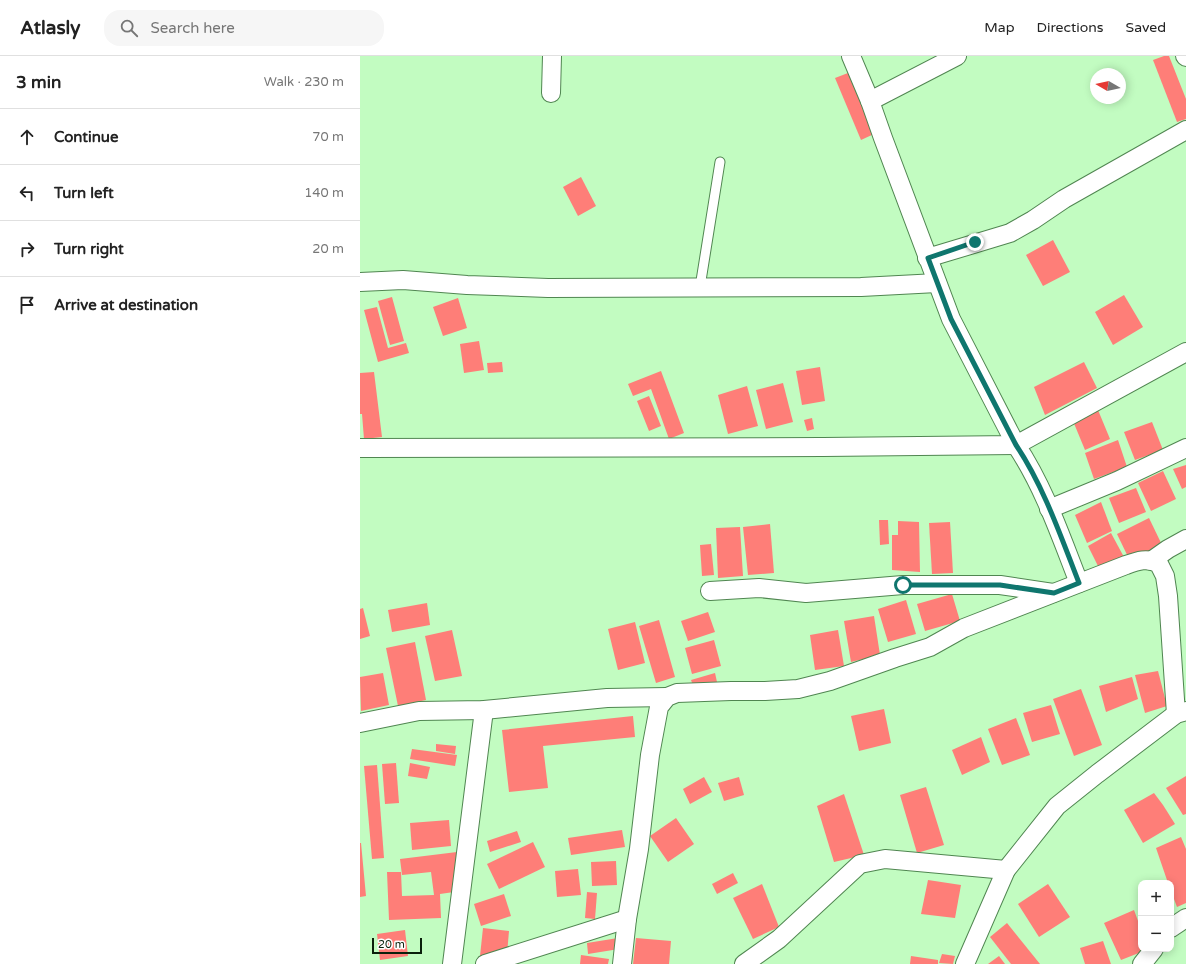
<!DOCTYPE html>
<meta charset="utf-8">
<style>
body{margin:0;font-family:"Varela Round",sans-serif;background:#f6f6f6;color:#222}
.controls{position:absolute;right:12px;bottom:12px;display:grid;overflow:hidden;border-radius:8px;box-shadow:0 2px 10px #0003}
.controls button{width:36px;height:36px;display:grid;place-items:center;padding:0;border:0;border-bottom:1px solid #e0e0e0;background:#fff;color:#222;font:20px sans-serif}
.compass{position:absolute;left:730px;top:12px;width:36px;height:36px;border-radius:50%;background:#fff;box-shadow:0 2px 10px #0003;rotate:279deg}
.scale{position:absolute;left:12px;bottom:10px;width:50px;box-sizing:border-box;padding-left:4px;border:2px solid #0a200b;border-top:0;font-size:11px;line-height:14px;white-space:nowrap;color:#0a200b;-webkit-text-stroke:3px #fff;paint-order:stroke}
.stop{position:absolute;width:12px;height:12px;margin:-9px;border:3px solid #0f766e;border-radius:50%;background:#fff}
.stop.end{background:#0f766e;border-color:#fff;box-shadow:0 1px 4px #0008}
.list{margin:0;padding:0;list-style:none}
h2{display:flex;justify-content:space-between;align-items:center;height:52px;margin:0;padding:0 16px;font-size:17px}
h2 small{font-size:13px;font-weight:400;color:#767676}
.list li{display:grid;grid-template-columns:26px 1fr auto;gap:12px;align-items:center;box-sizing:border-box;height:56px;padding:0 16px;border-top:1px solid #e0e0e0}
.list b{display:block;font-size:15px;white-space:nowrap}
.list em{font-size:13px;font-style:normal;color:#767676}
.icon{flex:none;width:22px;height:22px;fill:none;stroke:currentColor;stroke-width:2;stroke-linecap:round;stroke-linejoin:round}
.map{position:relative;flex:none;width:826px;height:908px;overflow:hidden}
header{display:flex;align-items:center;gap:24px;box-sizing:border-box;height:56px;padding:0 20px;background:#fff;border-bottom:1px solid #e0e0e0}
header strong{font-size:19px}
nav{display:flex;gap:22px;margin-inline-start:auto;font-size:14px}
.search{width:280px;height:36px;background:#f6f6f6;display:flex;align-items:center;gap:10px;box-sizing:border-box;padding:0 14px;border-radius:16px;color:#767676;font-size:15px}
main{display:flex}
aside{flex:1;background:#fff}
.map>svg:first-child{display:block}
</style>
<header>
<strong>Atlasly</strong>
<div class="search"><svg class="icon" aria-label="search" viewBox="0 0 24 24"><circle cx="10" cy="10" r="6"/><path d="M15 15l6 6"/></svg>Search here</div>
<nav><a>Map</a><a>Directions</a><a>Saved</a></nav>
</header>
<main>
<aside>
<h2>3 min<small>Walk · 230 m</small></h2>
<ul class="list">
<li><svg class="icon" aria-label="ahead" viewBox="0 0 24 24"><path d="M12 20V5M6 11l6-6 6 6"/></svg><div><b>Continue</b></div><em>70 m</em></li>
<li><svg class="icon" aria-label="left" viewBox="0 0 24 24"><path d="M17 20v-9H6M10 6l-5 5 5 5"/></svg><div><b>Turn left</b></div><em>140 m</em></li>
<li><svg class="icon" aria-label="right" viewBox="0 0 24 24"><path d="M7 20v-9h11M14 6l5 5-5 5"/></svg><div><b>Turn right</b></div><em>20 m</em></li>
<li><svg class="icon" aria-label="arrive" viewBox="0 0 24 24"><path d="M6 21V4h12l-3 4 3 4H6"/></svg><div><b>Arrive at destination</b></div></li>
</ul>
</aside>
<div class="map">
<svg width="826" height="908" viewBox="0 0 826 908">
<rect width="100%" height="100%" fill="#c2fcc1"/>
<!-- building -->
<g fill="#fe7e78">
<path d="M804,0H809L826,43V63L817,66L793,4Z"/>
<path d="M488,17L514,78L501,84L475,22Z"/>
<path d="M221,121L236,150L218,160L203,131Z"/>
<path d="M693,184L710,216L683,230L666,199Z"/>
<path d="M764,239L783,271L753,289L735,256Z"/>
<path d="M32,241L44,285L30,289L18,245Z"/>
<path d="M98,242L107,272L83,280L73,251Z"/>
<path d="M17,251L28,292L46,287L49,297L18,306L4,254Z"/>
<path d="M119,285L124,314L104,317L100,288Z"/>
<path d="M142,306L143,316L128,317L127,307Z"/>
<path d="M724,306L737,332L685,359L674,331Z"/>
<path d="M460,311L465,345L442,349L436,315Z"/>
<path d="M301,315L324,377L309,383L291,333L273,340L268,328Z"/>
<path d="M14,316L22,381L4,383L2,358H0V317Z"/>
<path d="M423,327L433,366L406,373L396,334Z"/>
<path d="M387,330L398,370L368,378L358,339Z"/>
<path d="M289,340L301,370L289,375L277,345Z"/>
<path d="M738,354L750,383L725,394L713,365Z"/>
<path d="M452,362L454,373L447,375L444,364Z"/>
<path d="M792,366L803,394L775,404L764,376Z"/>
<path d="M758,384L767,411L734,423L725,397Z"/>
<path d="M826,409V431L822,433L813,413Z"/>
<path d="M803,415L816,443L791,455L778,427Z"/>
<path d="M776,432L786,456L759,467L749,442Z"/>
<path d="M741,446L752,475L727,487L715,459Z"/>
<path d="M789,462L803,491L771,507L757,478Z"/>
<path d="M519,464H528L529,488L520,489Z"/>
<path d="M538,465L559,466L560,516L532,514V479H538Z"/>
<path d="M590,466L593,517L572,518L569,467Z"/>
<path d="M410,468L414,517L388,519L383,471Z"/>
<path d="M380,471L383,520L358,522L356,472Z"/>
<path d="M751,477L765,503L741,516L728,490Z"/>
<path d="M351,488L354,519L342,520L340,489Z"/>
<path d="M592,538L600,565L565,575L557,548Z"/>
<path d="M546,544L556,578L528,586L518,553Z"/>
<path d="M67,547L70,569L32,576L28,554Z"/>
<path d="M3,552L10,580L0,583V553Z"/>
<path d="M348,556L355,576L328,585L321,565Z"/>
<path d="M514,560L520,599L491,606L484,565Z"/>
<path d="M299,564L315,621L296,627L279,570Z"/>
<path d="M275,566L285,607L258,614L248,573Z"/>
<path d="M92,574L102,620L75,625L65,580Z"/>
<path d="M478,574L484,610L455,614L450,579Z"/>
<path d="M354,584L361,610L332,618L325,592Z"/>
<path d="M55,586L66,644L38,650L26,592Z"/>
<path d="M798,615L807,650L785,657L775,619Z"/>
<path d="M23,617L29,649L1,655L0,621Z"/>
<path d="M355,617L357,626L334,632L331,624Z"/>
<path d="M772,621L778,643L746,656L739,630Z"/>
<path d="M721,633L742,689L714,700L693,643Z"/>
<path d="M691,649L700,678L672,686L663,657Z"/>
<path d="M524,653L531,687L499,695L491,660Z"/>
<path d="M273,660L275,681L183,690L188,732L149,736L142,674Z"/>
<path d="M656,662L670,699L642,709L628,673Z"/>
<path d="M621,681L630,706L602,719L592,694Z"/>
<path d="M76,688L96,690L95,698L76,695Z"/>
<path d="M52,693L97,699L95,710L50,703Z"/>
<path d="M36,707L39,747L25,748L22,708Z"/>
<path d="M50,707L70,711L67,723L48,720Z"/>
<path d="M17,709L24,802L12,803L4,710Z"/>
<path d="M826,720V758L823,759L806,732Z"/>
<path d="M344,721L352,736L330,748L323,733Z"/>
<path d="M379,721L384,739L364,745L358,727Z"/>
<path d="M566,731L584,789L557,797L540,739Z"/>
<path d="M794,737L803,749L815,768L783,787L764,754Z"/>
<path d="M484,738L504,799L474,806L457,750Z"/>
<path d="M316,762L334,788L308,806L290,780Z"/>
<path d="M89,764L91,790L52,794L50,767Z"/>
<path d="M262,774L265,791L211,799L208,782Z"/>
<path d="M157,775L161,786L130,796L127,785Z"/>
<path d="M821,781L826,793V847L817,851L811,835V827H808L796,792Z"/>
<path d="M173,786L185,811L139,833L127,808Z"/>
<path d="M0,787H1L6,840L0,841Z"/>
<path d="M97,796L101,835L80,838L81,862L29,864L27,816H41L42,840L74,839L71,816L42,819L40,803Z"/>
<path d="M256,805L257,829L232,830L231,806Z"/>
<path d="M218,813L221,839L197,841L195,815Z"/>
<path d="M373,817L378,827L357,838L352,828Z"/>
<path d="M568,824L601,829L595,862L561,858Z"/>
<path d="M402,828L419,871L393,883L373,842Z"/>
<path d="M688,828L710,861L679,881L658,848Z"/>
<path d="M227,836L237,837L235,863L225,862Z"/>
<path d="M144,838L151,860L121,870L114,848Z"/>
<path d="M774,854L781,873V893H789L761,904L744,867Z"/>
<path d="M647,867L680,908H651L630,881Z"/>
<path d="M123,872L149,875L147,898L120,900Z"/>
<path d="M45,874L48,900L20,904L17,878Z"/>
<path d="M258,882L259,893L228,898L227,887Z"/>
<path d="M276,882L311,885L309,908H273Z"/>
<path d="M743,885L751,908H725L720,892Z"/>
<path d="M582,898L595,900L593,908L579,907Z"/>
<path d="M221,899L249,903L248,908H220Z"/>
<path d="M551,900L578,904V908H550Z"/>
<path d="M639,900L645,908H628Z"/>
</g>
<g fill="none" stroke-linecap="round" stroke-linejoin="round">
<!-- lane casing -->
<g stroke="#508651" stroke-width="11">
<path id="lane" d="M340,231L360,106"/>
</g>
<!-- street casing -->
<g stroke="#508651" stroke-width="20">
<g id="street">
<path d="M491,0L510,45L523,82L591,263L656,389C684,431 701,481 719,527"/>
<path d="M825,0L826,1"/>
<path d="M191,37L192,0"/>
<path d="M510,45L597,0"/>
<path d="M567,202L650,177L673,164L704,143L826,74"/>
<path d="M0,226L43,224L107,229L188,232L501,231L577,227"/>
<path d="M0,392L463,391L656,389L826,296"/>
<path d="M689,453L757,425L826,392"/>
<path d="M791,505L808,493L826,483"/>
<path d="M350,535L399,532L446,537L543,529H640L693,537"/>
<path d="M0,667L59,655L124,654L247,642L307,641"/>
<path d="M811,872L826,862"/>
<path d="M92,908L124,654"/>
<path d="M125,908L267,863"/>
<path d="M262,908L267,863L279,793L290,699L299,651L307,641L317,637L371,635H405L438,633L470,625L535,602L570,591L604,572L766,509C777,505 788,501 799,508L805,520L808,540L816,658"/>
<path d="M384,908L419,883L500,808L525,803L646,814"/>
<path d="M605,908L646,814L697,750L737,718L816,658L826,655"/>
<path d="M782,908L794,893"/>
</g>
</g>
<!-- lane -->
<use href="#lane" stroke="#fff" stroke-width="9"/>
<!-- street -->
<use href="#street" stroke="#fff" stroke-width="18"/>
</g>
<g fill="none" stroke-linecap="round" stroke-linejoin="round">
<!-- route -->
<path stroke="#0f766e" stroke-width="5" d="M543,529H640L694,537L719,527C701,481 684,431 656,389L591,263L568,202L615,186"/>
</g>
</svg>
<div class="controls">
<button>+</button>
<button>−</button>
</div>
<svg class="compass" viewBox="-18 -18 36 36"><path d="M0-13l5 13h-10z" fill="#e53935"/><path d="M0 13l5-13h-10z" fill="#767676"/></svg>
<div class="scale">20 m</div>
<div class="stop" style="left:543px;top:529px"></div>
<div class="stop end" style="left:615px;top:186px"></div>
</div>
</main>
